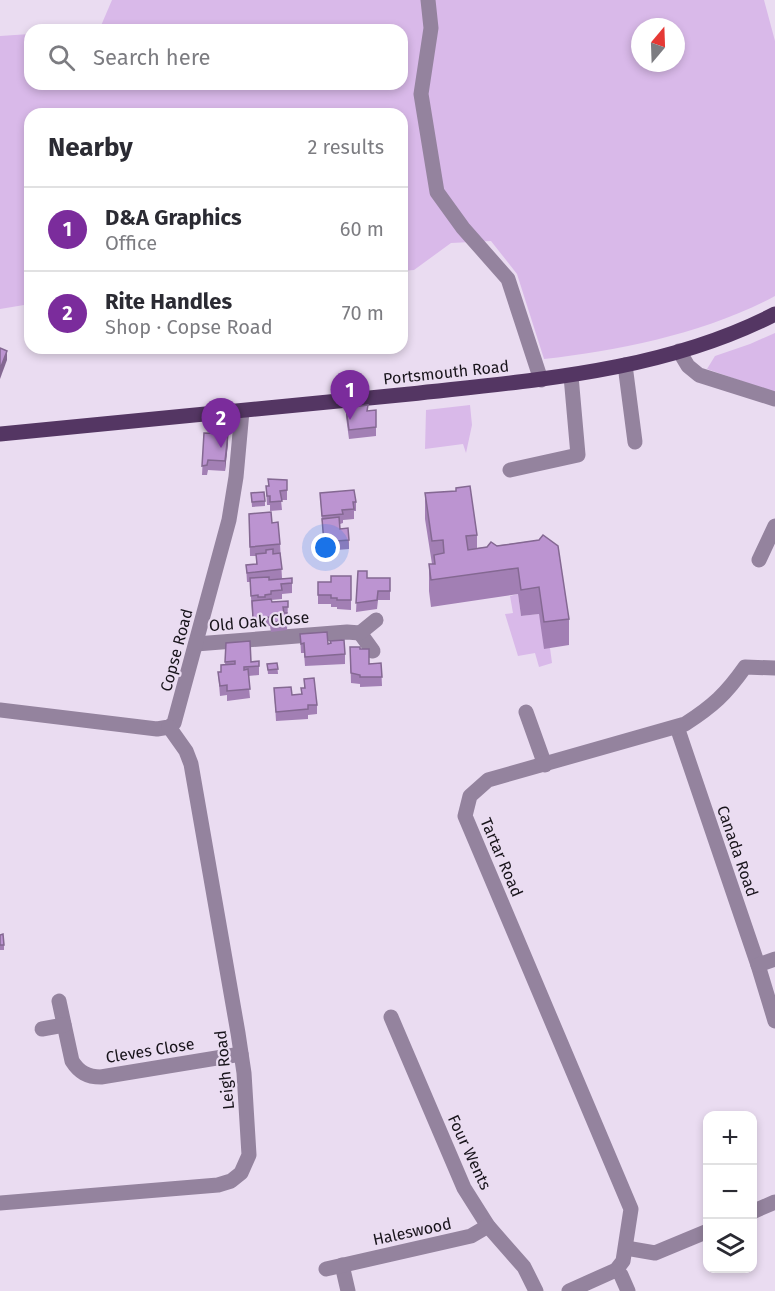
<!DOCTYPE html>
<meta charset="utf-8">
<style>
body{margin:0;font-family:"Fira Sans",sans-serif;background:#f7f7f7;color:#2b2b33}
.controls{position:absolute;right:18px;bottom:18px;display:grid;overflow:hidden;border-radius:12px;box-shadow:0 3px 9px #0003}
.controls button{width:54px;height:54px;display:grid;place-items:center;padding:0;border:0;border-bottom:2px solid #e1e1e2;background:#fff;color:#2b2b33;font:30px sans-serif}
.compass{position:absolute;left:631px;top:18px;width:54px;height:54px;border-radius:50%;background:#fff;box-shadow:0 3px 9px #0003;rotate:19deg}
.you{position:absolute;left:326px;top:548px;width:21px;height:21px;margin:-15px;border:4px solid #fff;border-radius:50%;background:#1a73e8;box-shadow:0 0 0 9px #1a73e833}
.badge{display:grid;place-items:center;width:39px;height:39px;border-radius:50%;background:#7b2c9c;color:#fff;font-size:20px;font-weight:700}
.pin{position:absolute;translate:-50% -50px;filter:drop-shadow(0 2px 3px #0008)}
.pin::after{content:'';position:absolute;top:32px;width:21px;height:18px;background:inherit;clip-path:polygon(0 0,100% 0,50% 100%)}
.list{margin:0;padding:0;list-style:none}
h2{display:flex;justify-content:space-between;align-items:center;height:78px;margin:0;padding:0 24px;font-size:26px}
h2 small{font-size:20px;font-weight:400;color:#7c7c81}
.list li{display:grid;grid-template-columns:39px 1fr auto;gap:18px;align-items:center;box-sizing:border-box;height:84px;padding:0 24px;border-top:2px solid #e1e1e2}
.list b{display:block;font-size:22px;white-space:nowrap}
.list p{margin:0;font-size:20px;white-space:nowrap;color:#7c7c81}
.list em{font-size:20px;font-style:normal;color:#7c7c81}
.icon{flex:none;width:33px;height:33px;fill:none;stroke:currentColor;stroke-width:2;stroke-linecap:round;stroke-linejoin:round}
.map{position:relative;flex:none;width:775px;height:1291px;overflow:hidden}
.search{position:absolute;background:#fff;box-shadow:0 3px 9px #0003;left:24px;top:24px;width:384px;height:66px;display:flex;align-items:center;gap:15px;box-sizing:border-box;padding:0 21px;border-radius:18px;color:#7c7c81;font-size:22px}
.panel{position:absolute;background:#fff;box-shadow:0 3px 9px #0003;left:24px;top:108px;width:384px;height:246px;border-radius:18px}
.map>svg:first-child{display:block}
</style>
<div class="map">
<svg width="775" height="1291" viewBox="0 0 775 1291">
<rect width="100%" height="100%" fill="#eadcf1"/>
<!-- green -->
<g fill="#d9b9e9" fill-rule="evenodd">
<path d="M112,0H764L775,41V296C706,333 621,350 544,359L517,274L491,241L451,243L414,270L402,271V114H30V304L0,309V36L30,34V84H402V30H75L100,28ZM640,27H676V63H640Z"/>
<path d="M775,333V393L707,369L715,356L750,344Z"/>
<path d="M470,405L472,425L466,453L463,444L425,449L426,410Z"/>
<path d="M518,594L521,616L539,614L550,648L552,663L539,667L535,653L518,656L505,614L513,613L510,596Z"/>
</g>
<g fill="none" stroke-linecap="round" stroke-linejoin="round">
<!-- street -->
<g stroke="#94839e" stroke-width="15">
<path d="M428,0L431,28L421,94L437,192L463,228L508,279L541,380"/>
<path d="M679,351L688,366L699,375L775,399"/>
<path d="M625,365L635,442"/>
<path d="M510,470L578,455L571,376"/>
<path d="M759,560L775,526"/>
<path d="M360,633L373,651"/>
<path d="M196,644L347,632L360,633L376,620"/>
<path d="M0,710L157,729L169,727L174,723L229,520L236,477L242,411"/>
<path d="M526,712L545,765"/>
<path d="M677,727L758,965L775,1021"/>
<path d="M758,965L775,959"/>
<path d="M59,1001L72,1061C79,1072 87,1077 101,1077L241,1054"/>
<path d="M391,1017L464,1188L488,1226L524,1267L536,1291"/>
<path d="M42,1029L64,1025"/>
<path d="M0,1203L218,1185L231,1181L241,1173L249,1155L244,1073L238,1033L191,764L186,751L169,727"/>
<path d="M752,1212L775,1202"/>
<path d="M626,1248L655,1253L708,1231"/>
<path d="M342,1265L348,1291"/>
<path d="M326,1269L471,1236L488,1226"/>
<path d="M616,1270L621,1275L628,1291"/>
<path d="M569,1291L616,1270L623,1261L631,1209L465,816L470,796L488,780L685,724C713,706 726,694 745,667L775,668"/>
</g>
<!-- primary -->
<path stroke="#543663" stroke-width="15" d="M0,434C137,421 274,408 410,394C534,380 662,372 775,314"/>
</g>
<!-- wall -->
<g fill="#a27fb4">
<path d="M346,408L368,411L376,410V436L349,439L346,417Z"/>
<path d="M204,433L228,443L225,471L208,470L207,475H202Z"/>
<path d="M268,479L287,490V500H281L282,510L270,511V505H267L266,486H268Z"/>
<path d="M251,493L265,501V506L252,507Z"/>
<path d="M320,493L356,502V511H354V519L343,520V523L340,524V529L349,540V549L324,551Z"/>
<path d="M425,493L477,535V548L539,540L569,619V645L544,649L539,614L521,616L518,594L431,607L429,591V564H432L425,519Z"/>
<path d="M249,514L272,523L280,544L282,578L292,583V593L282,594V599L271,600L272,602L288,601L287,630L271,632L270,626L253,628L250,582H247L246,565L256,564V556H250Z"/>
<path d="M358,571L367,578H390V600H378L377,609L356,612Z"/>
<path d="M351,576V610L337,609V607H331V604H318V582H331Z"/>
<path d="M300,634L328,644L330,643L345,654V664L305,666L304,653H301Z"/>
<path d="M226,643L251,645V662L259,661V675L248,676L250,698L227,701V695L220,696L218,672H221V665H225Z"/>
<path d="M350,647L360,649L369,664L381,663L382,686L360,687V684L351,683Z"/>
<path d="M277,663L278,674H268L267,664Z"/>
<path d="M304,679L317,705V714L308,715V719L276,721L274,688L292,695L301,694V688H304Z"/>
<path d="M0,935L4,945V950H0Z"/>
</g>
<!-- shaded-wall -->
<g fill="#846892">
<path d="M7,351V360L0,379V369Z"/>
<path d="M228,434V443L225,471V461Z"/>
</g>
<!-- building -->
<g fill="#bc94d1" stroke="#846892" stroke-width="1.5">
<path d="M0,348L7,351L0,369Z"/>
<path d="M368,405L367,411L376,410V427L349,430L346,408Z"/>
<path d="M204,433L228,434L225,461L208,460L207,465L202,466Z"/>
<path d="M268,479L287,480V490L280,491L282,501L270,502V496H267L266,486H269Z"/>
<path d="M470,486L477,535L466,536L468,550L487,547L491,542L497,546L539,540L543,535L558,546L569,619L544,622L539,587L521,590L518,568L431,580L429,564H435L434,555L444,553L443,540L432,541L425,493L456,491V488Z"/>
<path d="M354,490L356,502H353L354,509L342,510L343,514L322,516L320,493Z"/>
<path d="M264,492L265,501L252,502L251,493Z"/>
<path d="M271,512L272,523L278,522L280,544L250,547L249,514Z"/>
<path d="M339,517L340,529L348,528L349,540L324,542L322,519Z"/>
<path d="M273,549V554L280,553L282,569L247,573L246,565L257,564L256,554L266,553V550Z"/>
<path d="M358,571H367V578H390V591H378L377,600L356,603Z"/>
<path d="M331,576H351V600H337V598H331V595H318V582H331Z"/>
<path d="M269,577V580L292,578V583L281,584L282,590L271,591V594L265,595V597H258V595L251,596L250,578Z"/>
<path d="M271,599L272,602L288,601V607H283L284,613H287V621L271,622L270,617L253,618L252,601Z"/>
<path d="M327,632L328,644L331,643L330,641L344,640L345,654L305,657L304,643L301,644L300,634Z"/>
<path d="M250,641L251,662L259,661V666L244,667V670L248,669L250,689L227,691V685L220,686L218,672H221V665L235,664V661L225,662L226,643Z"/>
<path d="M350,647H360V649H369V664L381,663L382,677H360V675L351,673Z"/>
<path d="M277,663L278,669L268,670L267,664Z"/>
<path d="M314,678L317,705H308V709L276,712L274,688L291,687L292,695L302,694L301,688H305L304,679Z"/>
<path d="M3,934L4,945H0V935Z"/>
</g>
<g text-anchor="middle" stroke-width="4.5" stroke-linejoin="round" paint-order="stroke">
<!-- street labels -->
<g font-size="16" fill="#18141b" stroke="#eadcf1">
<text transform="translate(446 372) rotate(-6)" y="6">Portsmouth Road</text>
<text transform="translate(259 621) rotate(-5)" y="6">Old Oak Close</text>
<text transform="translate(176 650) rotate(-75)" y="6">Copse Road</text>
<text transform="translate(738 851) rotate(71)" y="6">Canada Road</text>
<text transform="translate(502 857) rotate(67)" y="6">Tartar Road</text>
<text transform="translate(150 1050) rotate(-9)" y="6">Cleves Close</text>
<text transform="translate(224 1070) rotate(-96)" y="6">Leigh Road</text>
<text transform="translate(470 1152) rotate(65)" y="6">Four Wents</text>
<text transform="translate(412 1231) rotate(-12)" y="6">Haleswood</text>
</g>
</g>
</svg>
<div class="controls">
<button>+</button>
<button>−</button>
<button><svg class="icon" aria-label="layers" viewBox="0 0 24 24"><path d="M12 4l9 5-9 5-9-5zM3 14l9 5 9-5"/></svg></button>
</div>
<svg class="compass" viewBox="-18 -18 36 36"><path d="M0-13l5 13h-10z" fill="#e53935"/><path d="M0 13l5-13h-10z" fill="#7c7c81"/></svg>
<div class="you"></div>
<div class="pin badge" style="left:350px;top:420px">1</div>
<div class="pin badge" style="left:221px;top:448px">2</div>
<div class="search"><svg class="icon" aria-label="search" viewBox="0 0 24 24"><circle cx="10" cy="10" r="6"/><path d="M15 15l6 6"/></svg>Search here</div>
<section class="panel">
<h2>Nearby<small>2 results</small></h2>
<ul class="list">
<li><span class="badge">1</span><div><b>D&amp;A Graphics</b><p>Office</p></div><em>60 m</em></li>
<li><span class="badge">2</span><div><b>Rite Handles</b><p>Shop · Copse Road</p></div><em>70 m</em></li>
</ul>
</section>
</div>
